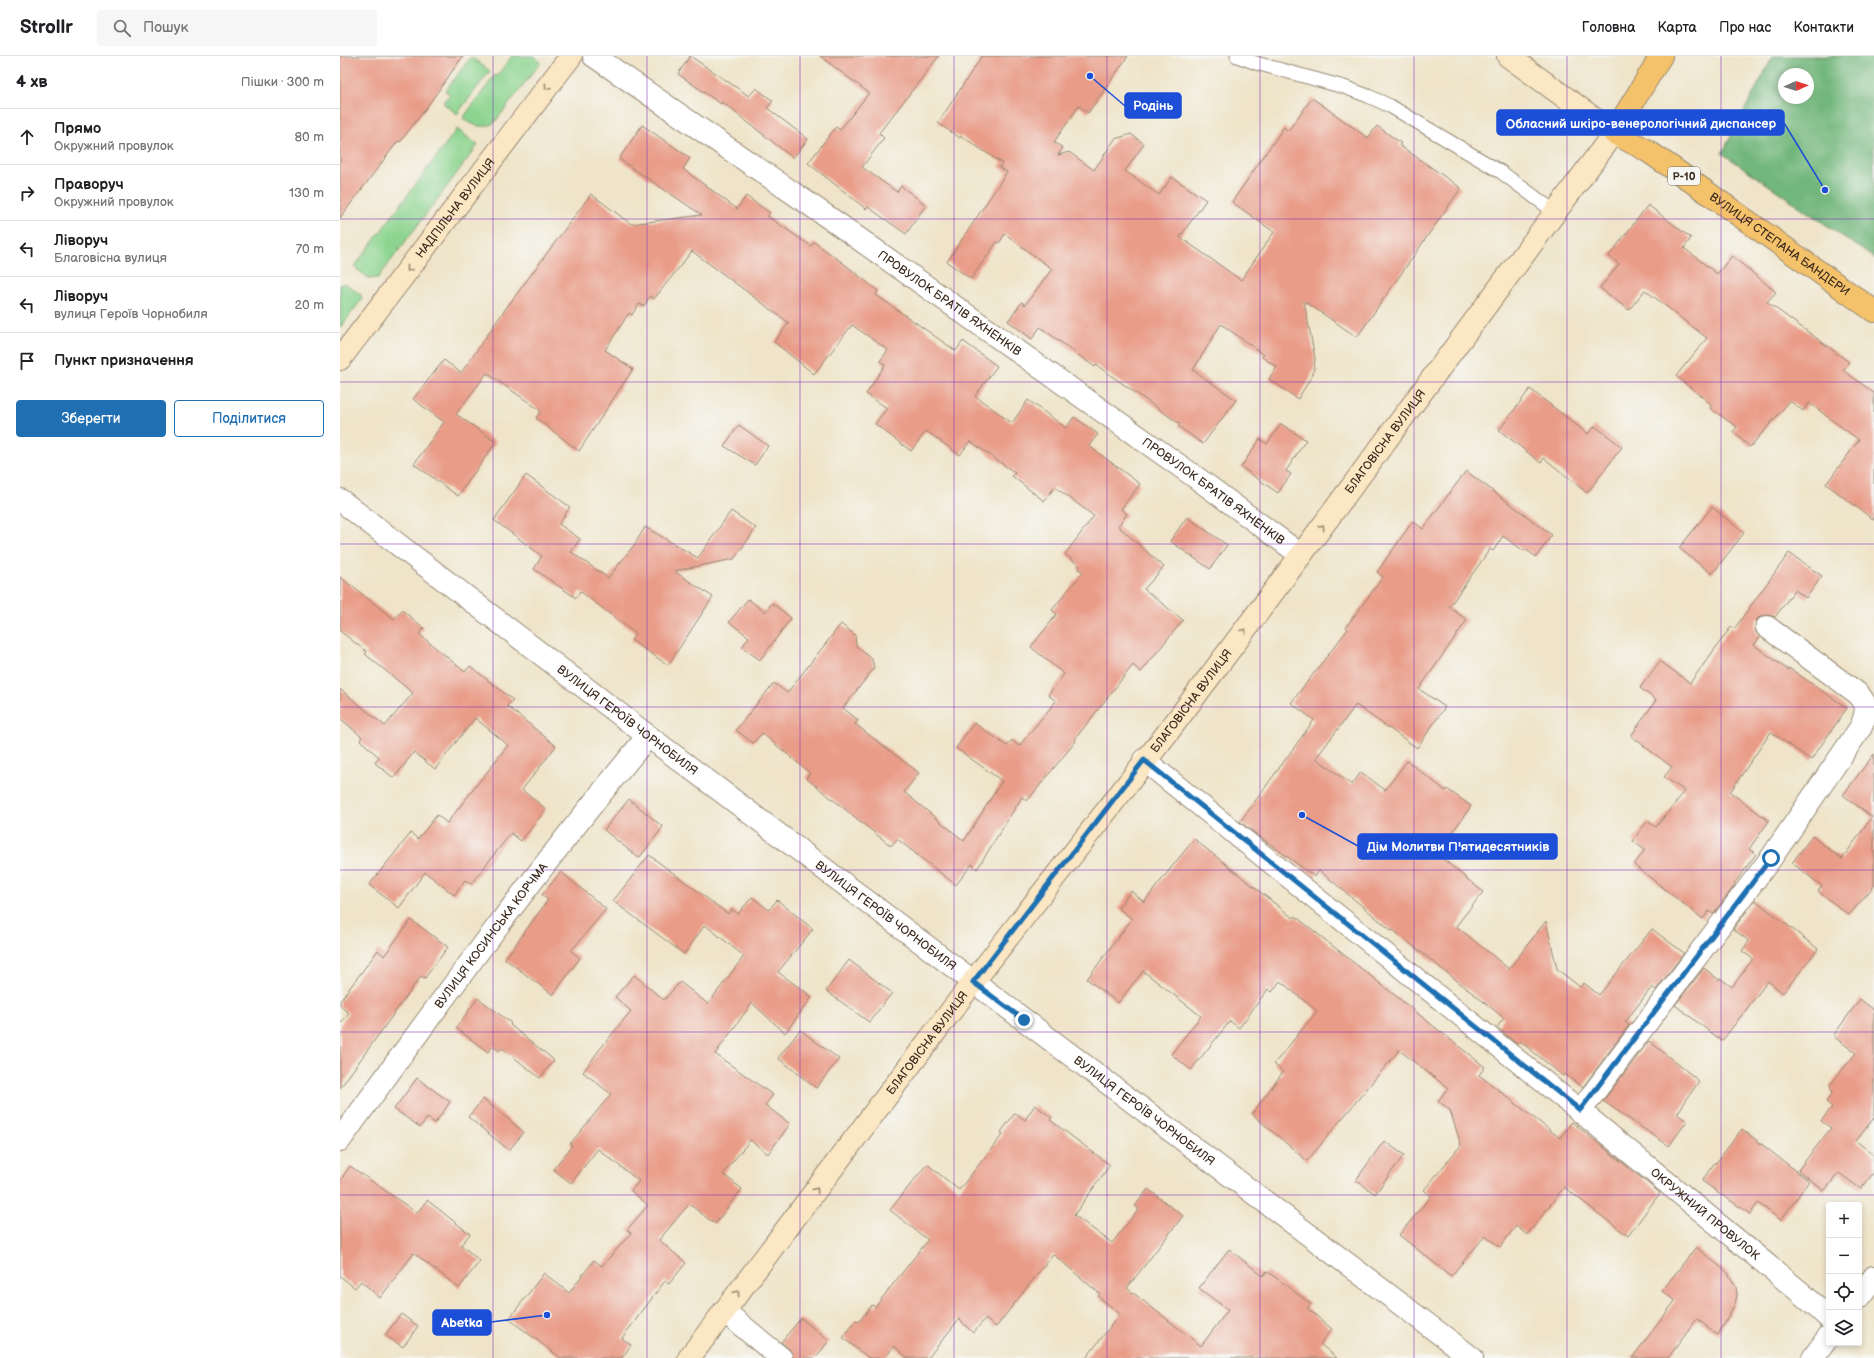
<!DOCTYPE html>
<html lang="uk">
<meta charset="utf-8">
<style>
body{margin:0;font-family:"Balsamiq Sans",sans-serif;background:#f6f6f6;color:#202124}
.controls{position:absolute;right:12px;bottom:12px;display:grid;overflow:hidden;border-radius:4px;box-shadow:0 2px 6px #0003}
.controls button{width:36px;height:36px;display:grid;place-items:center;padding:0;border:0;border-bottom:1px solid #e0e0e0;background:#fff;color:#202124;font:20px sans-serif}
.compass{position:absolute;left:1438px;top:12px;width:36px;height:36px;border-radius:50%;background:#fff;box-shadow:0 2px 6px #0003;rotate:87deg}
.stop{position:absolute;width:12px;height:12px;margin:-9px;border:3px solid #1f6fb2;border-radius:50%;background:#fff}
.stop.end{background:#1f6fb2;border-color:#fff;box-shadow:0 1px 4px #0008}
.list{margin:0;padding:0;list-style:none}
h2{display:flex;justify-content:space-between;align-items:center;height:52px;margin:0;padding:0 16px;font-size:17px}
h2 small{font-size:13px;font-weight:400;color:#757577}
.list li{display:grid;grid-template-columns:26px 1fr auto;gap:12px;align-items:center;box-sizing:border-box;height:56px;padding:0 16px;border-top:1px solid #e0e0e0}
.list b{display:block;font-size:15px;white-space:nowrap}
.list p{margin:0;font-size:13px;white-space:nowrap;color:#757577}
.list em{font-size:13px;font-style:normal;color:#757577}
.actions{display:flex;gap:8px;padding:12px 16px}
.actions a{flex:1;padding:9px 0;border:1px solid #1f6fb2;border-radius:4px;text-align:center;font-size:14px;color:#1f6fb2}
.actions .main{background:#1f6fb2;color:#fff}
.icon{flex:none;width:22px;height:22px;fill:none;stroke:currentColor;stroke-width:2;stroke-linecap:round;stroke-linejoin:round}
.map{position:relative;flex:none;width:1534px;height:1302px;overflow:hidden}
header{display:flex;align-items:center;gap:24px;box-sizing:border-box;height:56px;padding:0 20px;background:#fff;border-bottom:1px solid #e0e0e0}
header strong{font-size:19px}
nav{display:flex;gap:22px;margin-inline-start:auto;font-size:14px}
.search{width:280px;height:36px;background:#f6f6f6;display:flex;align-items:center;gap:10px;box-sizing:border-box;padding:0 14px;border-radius:4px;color:#757577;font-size:15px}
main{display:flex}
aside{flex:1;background:#fff}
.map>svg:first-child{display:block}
</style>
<header>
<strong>Strollr</strong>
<div class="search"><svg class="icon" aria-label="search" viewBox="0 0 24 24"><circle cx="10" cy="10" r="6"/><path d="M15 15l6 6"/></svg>Пошук</div>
<nav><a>Головна</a><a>Карта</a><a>Про нас</a><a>Контакти</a></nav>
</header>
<main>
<aside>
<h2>4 хв<small>Пішки · 300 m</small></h2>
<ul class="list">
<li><svg class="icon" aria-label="ahead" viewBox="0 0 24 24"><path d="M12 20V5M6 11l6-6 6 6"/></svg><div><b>Прямо</b><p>Окружний провулок</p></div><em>80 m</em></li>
<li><svg class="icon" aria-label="right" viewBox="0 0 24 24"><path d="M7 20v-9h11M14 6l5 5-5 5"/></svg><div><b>Праворуч</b><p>Окружний провулок</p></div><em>130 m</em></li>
<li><svg class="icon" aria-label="left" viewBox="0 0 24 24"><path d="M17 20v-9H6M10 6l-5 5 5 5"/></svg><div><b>Ліворуч</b><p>Благовісна вулиця</p></div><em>70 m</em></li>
<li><svg class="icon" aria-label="left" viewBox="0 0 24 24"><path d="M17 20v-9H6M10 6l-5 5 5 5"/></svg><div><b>Ліворуч</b><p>вулиця Героїв Чорнобиля</p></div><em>20 m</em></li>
<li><svg class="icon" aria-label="arrive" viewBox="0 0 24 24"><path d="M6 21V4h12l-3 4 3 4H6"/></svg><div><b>Пункт призначення</b></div></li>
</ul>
<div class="actions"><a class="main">Зберегти</a><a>Поділитися</a></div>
</aside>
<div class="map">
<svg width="1534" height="1302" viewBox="0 0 1534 1302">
<rect width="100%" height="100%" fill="#f6f6f2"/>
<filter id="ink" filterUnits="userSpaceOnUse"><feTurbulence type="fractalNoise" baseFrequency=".025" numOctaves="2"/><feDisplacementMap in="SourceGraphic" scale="8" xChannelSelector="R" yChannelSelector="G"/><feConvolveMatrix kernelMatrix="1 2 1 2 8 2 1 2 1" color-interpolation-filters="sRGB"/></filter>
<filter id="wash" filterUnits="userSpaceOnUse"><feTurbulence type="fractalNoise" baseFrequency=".012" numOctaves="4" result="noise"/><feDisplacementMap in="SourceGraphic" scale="16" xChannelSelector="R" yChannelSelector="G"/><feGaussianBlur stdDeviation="0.9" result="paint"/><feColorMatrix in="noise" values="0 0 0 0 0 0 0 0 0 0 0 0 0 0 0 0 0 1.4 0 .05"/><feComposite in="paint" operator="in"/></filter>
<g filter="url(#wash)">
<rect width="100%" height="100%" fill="#efe4c9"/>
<!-- green -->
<g fill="#8cd48f" stroke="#647f56">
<path d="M172,0H193L201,6L155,66C144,74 133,70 123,62L155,19L157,20Z"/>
<path d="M131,1L150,15L117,58L103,47L110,38L105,35Z"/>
<path d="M117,73L138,89L38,222L30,223L14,211Z"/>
<path d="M5,227L21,239L22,243L0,272V229Z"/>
</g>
<!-- forest -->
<path fill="#71b67a" stroke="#56704c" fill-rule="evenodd" d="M1433,0H1534V202L1382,97ZM1444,18H1468V42H1444Z"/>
<g id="blocks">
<!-- building -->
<g fill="#e99c88">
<path d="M0,0H123L86,52L60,86L58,85L0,162Z"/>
<path d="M350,0L409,40L416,32L433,45L427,52L468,83L453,102L382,46L381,48L338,18Z"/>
<path d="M480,0H599L539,77L544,82L522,111L557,136L561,130L586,149L566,178L528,151L526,153L468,107L496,71L500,74L529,37Z"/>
<path d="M642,0H788L748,57L739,50L714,86L723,92L718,99L729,96L754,114L775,83L791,78L804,88L785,115L819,139L832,121L866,144L840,181L901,224L934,176L892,146L944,71L948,75L972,42L1028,82L1037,70L1061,87L1059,89L1121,132L1017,281L964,245L975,302L974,313L970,323L958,343L929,323L937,311L922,301L924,299L881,268L853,314L896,344L863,388L838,370L840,368L756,309L755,311L700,271L692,283L668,265L682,246L685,249L712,213L665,178L659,187L657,186L631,223L607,206L667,116L659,111L662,107L621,80L620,82L598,67Z"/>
<path d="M302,69L350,102L343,113L397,153L406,140L430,157L427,160L471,190L474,186L503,207L538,235L536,239L616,295L623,285L657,310L635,340L672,367L688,344L726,372L734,361L758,378L749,390L800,428L781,453L787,458L778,470L824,511L804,533L843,564L801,616L793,609L735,683L736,685L687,745L682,741L637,813L632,808L616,829L557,783L551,790L466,722L470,717L422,677L413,687L396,674L434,627L447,637L501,568L515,579L516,590L532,603L534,612L503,652L518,664L515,668L579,717L564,736L624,785L662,725L616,692L634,667L667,690L672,684L679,690L716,645L708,639L724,618L691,591L717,558L712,554L743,516L738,513L740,510L725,498L754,460L715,431L704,445L672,420L675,417L630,385L620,399L586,375L571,395L535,368L547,352L526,338L545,309L540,305L548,294L512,269L474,318L434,286L449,267L352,195L314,243L310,240L304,250L299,248L292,259L289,257L265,294L293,313L239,395L196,362L201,355L147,317L116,358L156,386L118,440L74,408L104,366L73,343L104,304L121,317L164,255L251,138L291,168L362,159L279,103Z"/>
<path d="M1308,149L1351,182L1344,192L1377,218L1392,200L1436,236L1427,246L1509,306L1503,314L1534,337V464L1486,428L1519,384L1469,347L1463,355L1450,345L1410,391L1393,376L1397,371L1370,352L1372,349L1336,320L1367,282L1305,234L1289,254L1260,232L1279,208L1269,200Z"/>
<path d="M1190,333L1248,378L1255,370L1282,391L1247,437L1204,402L1201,407L1159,374Z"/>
<path d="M941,368L966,384L946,415L951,418L938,437L901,411L920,383L927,388Z"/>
<path d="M399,369L428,390L415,409L384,390Z"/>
<path d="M1126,415L1212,479L1196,501L1185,493L1184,495L1163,480L1153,495L1150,493L1109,551L1127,564L1079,633L1105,651L1077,692L1016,649L976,702L1012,729L1021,716L1045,734L1067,705L1106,735L1107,733L1131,750L1097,798L1143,836L1116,870L1169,913L1206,865L1217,913L1240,931L1244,927L1259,939L1312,873L1344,897L1316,934L1312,931L1285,966L1289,969L1243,1031L1224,1018L1223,1020L1180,985L1177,988L1166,979L1157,971L1164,962L1053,874L1052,875L979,814L975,821L900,766L974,664L951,647L1008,573L1006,571L1043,521L1037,516L1073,465L1083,473Z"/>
<path d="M186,419L230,451L219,468L240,483L231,496L268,522L295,488L305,471L358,502L391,455L416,472L394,503L334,515L373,541L328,609L291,584L296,578L240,535L236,542L194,513L202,500L154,464Z"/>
<path d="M1372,451L1404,477L1372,518L1339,492Z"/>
<path d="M847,461L887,489L870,513L830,485Z"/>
<path d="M1449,497L1482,520L1466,542L1455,534L1435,561L1428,559L1422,560L1417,563L1415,570L1416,576L1420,581L1414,589L1448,614L1449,612L1507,652L1471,704L1431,676L1390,736L1429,765L1409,793L1416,798L1394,828L1395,829L1373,858L1369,855L1363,863L1294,809L1305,794L1293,785L1307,765L1316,771L1345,735L1324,721L1332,711L1291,680L1316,644L1300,632L1320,605L1350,627L1391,571L1394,573Z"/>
<path d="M0,521L54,563L62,554L84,572L79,578L125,616L130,610L173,644L167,650L216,690L182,734L206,753L181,785L171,777L131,828L125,824L114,839L85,816L59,852L29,829L71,777L78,783L97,759L107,767L168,689L135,662L95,713L74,696L54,722L35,707L39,701L20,684L22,681L0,662V633L45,670L73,637L25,598L27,596L0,575Z"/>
<path d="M408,543L425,556L432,547L451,562L420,604L402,591L409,581L389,566Z"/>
<path d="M1534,698V830L1509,859L1478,835L1482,830L1452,807L1472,780L1502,803L1532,761L1503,739Z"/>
<path d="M289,743L323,771L299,802L264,774Z"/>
<path d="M854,783L953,862L955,860L1145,1011L1139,1019L1220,1082L1232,1066L1320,1137L1288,1180L1224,1131L1187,1179L1176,1170L1160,1191L1145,1180L1111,1220L1059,1179L1091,1140L1084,1134L1121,1089L1110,1054L1098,1045L1108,1032L1059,994L967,1105L912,1058L943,1016L934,1008L977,955L940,925L932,936L928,933L899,972L890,965L851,1014L831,998L861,960L803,915L778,947L747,923L792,863L778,852L791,835L804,846Z"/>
<path d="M309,799L388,858L392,853L398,858L412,841L429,854L437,844L473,873L438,916L472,941L445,977L412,947L375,998L433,1039L425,1049L450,1068L428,1098L410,1084L383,1118L402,1133L375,1168L349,1148L319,1184L346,1207L329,1228L325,1225L282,1282L291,1289L282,1302H221L169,1263L204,1217L229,1237L254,1204L262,1210L291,1177L287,1174L308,1149L291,1135L299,1125L258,1093L231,1127L213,1113L232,1090L230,1088L271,1038L243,1016L260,993L291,955L275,941L294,919L324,944L340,926L368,948L404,900L365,869L344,898L273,845Z"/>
<path d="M221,816L266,853L231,895L240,902L213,939L165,903L208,844L202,839Z"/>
<path d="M1415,844L1478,893L1443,937L1428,925L1382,985L1335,949L1364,912L1379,924L1380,922L1392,931L1413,903L1402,895L1409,885L1393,873Z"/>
<path d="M71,864L108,891L85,922L81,920L0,1032V969L9,957L0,950V945L38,894L44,900Z"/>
<path d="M509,904L552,937L529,966L486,935Z"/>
<path d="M138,942L171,967L170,969L214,1004L200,1022L162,992L159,995L153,990L148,996L116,972Z"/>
<path d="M1520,943L1534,954V1062L1516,1085L1534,1099V1116L1521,1133L1499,1117L1484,1135L1458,1114L1491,1072L1481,1065L1492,1051L1486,1046L1492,1038L1490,1029L1516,997L1493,980Z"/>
<path d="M460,974L499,1003L476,1032L438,1002Z"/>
<path d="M1309,985L1359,1025L1337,1058L1347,1065L1329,1090L1263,1045Z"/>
<path d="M77,1022L110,1046L95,1067L87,1062L80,1071L54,1053Z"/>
<path d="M143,1043L184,1076L169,1094L128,1061Z"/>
<path d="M695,1049L712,1062L710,1064L770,1109L734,1159L772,1187L799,1153L795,1150L808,1133L843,1160L787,1232L861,1290L888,1254L859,1232L889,1193L923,1220L927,1215L971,1248L967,1252L992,1273L980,1288L997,1302H746L780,1258L758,1240L760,1238L713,1198L656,1271L645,1263L633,1277L619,1263L588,1302H567L554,1290L545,1302H529L503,1282L516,1264L519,1266L532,1249L535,1251L588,1184L550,1154L587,1108L619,1134L663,1078L661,1076L675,1057L685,1064Z"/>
<path d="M1402,1073L1469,1125L1441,1164L1418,1147L1410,1158L1362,1125L1375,1106L1376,1107Z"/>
<path d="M1044,1085L1064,1099L1035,1138L1016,1124Z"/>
<path d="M10,1110L77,1157L87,1144L130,1178L121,1189L140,1205L119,1232L74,1197L40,1242L21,1225L15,1232L0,1220V1125Z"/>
<path d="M1356,1191L1388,1217L1396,1231L1397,1239L1395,1248L1378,1279L1357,1263L1328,1302H1292L1335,1245L1322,1235Z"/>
<path d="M61,1258L78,1270L63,1291L45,1279Z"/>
<path d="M461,1262L489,1285L475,1302H453L449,1293L441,1286Z"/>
</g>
</g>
</g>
<g filter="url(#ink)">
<use href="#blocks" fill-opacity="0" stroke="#958774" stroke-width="1"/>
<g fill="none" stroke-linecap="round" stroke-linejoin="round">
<!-- service casing -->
<g stroke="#958774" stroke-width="15">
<path id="service" d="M897,0L916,7L1004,31L1028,40L1050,50L1161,116L1215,156"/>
</g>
<!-- minor casing -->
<g stroke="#958774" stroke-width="24">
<g id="minor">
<path id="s1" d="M254,0L498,168L854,420L961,499"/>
<path id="s2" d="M0,444L308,680L1132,1302"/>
<path d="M804,704L1240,1055L1431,802L1521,671C1527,656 1529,648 1517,637L1427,571"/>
<path id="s3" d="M1240,1055L1460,1236L1489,1262"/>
<path id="s4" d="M0,1084C99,947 200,810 308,680"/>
<path d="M1519,1241L1534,1221"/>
<path d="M384,1255L441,1302"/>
<path d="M1473,1302L1489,1280"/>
</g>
</g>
<!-- secondary casing -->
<g stroke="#958774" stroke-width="24">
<g id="secondary">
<path id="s5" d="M0,303L231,0"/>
<path id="s6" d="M349,1302L633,926L828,676L961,499L1274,77L1168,0"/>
</g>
</g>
<!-- primary casing -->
<g stroke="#958774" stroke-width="24">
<g id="primary">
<path id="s7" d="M1321,0L1274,77L1306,94L1334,113L1534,255"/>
</g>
</g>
<!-- service -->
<use href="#service" stroke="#fff" stroke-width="13"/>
<!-- minor -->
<use href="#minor" stroke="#fff" stroke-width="22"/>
<!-- secondary -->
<use href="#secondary" stroke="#fbe7c3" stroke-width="22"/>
<!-- primary -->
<use href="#primary" stroke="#f4c26a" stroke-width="22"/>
</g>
<!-- one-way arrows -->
<defs><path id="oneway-chevron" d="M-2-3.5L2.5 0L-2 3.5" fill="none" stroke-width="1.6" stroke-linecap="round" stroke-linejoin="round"/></defs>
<g stroke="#9b8870">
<use href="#oneway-chevron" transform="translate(207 31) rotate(127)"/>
<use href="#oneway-chevron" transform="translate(69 213) rotate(127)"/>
<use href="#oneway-chevron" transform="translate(982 471) rotate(-54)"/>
<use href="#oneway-chevron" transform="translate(904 575) rotate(-53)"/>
<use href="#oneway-chevron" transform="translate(476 1134) rotate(-53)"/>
<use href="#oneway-chevron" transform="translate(397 1237) rotate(-53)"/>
</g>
</g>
<g fill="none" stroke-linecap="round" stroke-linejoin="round" filter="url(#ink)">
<!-- route -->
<path stroke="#1f6fb2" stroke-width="5" d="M684,964L633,926L804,704L1240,1054L1431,802"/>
</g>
<!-- grid -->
<path fill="none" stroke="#7b2cbf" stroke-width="1" stroke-opacity="0.55" d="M153,0V1302M307,0V1302M460,0V1302M614,0V1302M767,0V1302M920,0V1302M1074,0V1302M1227,0V1302M1381,0V1302M0,163H1534M0,326H1534M0,488H1534M0,651H1534M0,814H1534M0,976H1534M0,1139H1534"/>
<g text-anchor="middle" stroke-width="3" stroke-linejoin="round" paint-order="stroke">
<!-- shield labels -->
<rect fill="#f6f6f2" stroke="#73675e" stroke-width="1" x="1328" y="111" width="32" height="18" rx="3"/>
<g font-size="11" font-weight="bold" fill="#3b2a1e">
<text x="1344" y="124">Р-10</text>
</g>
<!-- street labels -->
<g font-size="12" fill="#3b2a1e" stroke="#f6f6f2">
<text dy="4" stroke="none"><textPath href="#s5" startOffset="190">НАДПІЛЬНА ВУЛИЦЯ</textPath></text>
<text dy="4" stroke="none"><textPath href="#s7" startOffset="290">ВУЛИЦЯ СТЕПАНА БАНДЕРИ</textPath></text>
<text dy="4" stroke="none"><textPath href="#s1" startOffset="433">ПРОВУЛОК БРАТІВ ЯХНЕНКІВ</textPath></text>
<text dy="4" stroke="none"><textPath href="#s6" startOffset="1151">БЛАГОВІСНА ВУЛИЦЯ</textPath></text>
<text dy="4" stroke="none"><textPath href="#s1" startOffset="757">ПРОВУЛОК БРАТІВ ЯХНЕНКІВ</textPath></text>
<text dy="4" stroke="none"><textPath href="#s6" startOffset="827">БЛАГОВІСНА ВУЛИЦЯ</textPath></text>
<text dy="4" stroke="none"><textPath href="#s2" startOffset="362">ВУЛИЦЯ ГЕРОЇВ ЧОРНОБИЛЯ</textPath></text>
<text dy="4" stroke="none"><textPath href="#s2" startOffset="686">ВУЛИЦЯ ГЕРОЇВ ЧОРНОБИЛЯ</textPath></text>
<text dy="4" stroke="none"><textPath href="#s4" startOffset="254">ВУЛИЦЯ КОСИНСЬКА КОРЧМА</textPath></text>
<text dy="4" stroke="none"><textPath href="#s6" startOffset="395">БЛАГОВІСНА ВУЛИЦЯ</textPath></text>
<text dy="4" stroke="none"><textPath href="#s2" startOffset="1010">ВУЛИЦЯ ГЕРОЇВ ЧОРНОБИЛЯ</textPath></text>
<text dy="4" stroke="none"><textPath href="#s3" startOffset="162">ОКРУЖНИЙ ПРОВУЛОК</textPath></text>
</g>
</g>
<!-- callouts -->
<path fill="none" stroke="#1d4ed8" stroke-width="1.5" d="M750 20L785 50M1485 134L1444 67M962 759L1018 790M207 1259L151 1266"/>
<g fill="#1d4ed8" stroke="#f6f6f2" stroke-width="1.5">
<circle cx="750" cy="20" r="4"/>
<circle cx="1485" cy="134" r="4"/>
<circle cx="962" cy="759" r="4"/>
<circle cx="207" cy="1259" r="4"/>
</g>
<g fill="#1d4ed8" stroke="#1d4ed8" stroke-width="1.5">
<rect x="785" y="37" width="56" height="25" rx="4"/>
<rect x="1157" y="54" width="287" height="25" rx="4"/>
<rect x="1018" y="778" width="199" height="25" rx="4"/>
<rect x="93" y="1254" width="58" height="25" rx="4"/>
</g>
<g font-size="13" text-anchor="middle" font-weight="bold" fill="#fff">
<text x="813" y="54">Родінь</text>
<text x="1301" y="72">Обласний шкіро-венерологічний диспансер</text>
<text x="1118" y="795">Дім Молитви П'ятидесятників</text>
<text x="122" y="1271">Abetka</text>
</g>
</svg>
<div class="controls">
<button>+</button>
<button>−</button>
<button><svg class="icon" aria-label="locate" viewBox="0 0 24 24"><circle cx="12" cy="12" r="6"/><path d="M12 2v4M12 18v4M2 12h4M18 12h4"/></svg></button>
<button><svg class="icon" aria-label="layers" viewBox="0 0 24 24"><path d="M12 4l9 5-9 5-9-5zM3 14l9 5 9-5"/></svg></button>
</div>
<svg class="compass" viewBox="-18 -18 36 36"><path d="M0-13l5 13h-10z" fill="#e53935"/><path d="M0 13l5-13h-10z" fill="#757577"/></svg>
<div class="stop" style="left:1431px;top:802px"></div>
<div class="stop end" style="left:684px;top:964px"></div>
</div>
</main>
